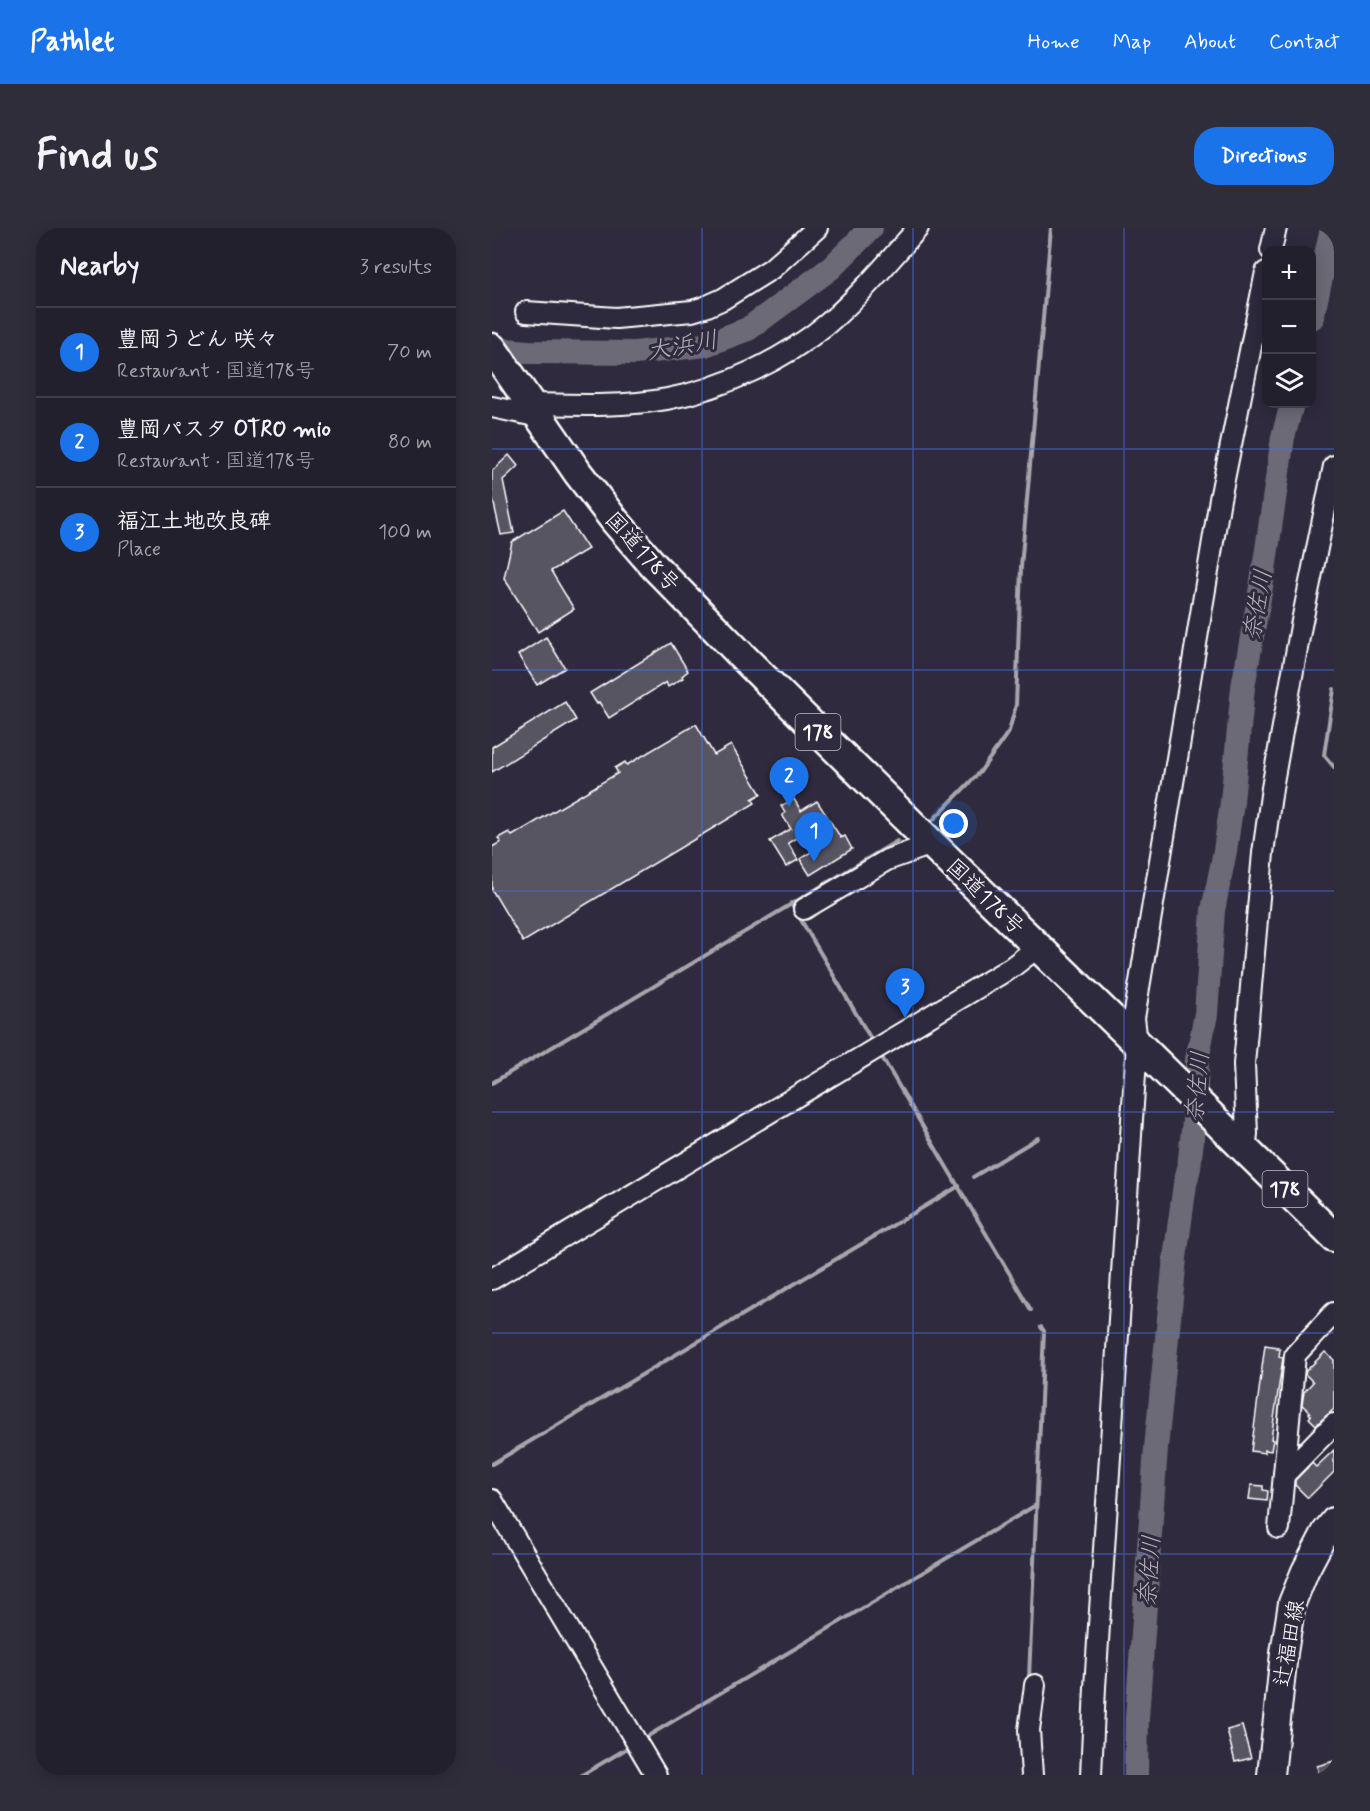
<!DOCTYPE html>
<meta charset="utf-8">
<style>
body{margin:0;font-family:Mynerve,"Klee One",sans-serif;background:#2f2d3a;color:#f1f3f6}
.controls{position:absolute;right:18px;top:18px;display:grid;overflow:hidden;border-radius:12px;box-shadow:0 3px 15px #0003}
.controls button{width:54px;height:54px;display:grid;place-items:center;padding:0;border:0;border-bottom:2px solid #403e4a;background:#23202e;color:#f1f3f6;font:30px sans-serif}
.you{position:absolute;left:462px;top:596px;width:21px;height:21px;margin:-15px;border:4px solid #fff;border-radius:50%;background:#1a73e8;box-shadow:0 0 0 9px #1a73e833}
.badge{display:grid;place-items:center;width:39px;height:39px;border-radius:50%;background:#1a73e8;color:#fff;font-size:20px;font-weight:700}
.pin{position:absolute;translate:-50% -50px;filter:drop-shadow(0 2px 3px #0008)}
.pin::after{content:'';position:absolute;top:32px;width:21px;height:18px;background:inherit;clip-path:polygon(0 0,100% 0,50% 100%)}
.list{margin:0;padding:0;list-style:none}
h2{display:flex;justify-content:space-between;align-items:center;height:78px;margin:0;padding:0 24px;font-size:26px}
h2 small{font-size:20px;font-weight:400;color:#a3a3aa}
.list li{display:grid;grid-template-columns:39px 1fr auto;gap:18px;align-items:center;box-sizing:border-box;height:90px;padding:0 24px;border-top:2px solid #403e4a}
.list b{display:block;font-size:22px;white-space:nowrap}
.list p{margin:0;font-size:20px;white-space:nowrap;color:#a3a3aa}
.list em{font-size:20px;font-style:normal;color:#a3a3aa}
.icon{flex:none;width:33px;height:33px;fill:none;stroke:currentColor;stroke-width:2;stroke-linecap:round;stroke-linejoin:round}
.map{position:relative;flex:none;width:842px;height:1547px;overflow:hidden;border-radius:24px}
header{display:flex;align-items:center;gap:36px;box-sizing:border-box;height:84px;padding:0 30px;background:#1a73e8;color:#fff}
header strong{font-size:28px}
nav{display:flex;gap:33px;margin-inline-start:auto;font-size:21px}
.intro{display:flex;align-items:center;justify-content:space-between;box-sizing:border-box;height:144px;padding:0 36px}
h1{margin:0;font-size:42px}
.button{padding:15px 27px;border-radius:24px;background:#1a73e8;color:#fff;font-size:21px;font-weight:700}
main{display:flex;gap:36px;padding:0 36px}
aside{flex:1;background:#23202e;border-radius:24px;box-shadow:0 3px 15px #0003}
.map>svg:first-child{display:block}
</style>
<header>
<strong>Pathlet</strong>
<nav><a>Home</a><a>Map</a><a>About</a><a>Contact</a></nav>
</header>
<div class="intro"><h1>Find us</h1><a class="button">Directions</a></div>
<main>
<aside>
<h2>Nearby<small>3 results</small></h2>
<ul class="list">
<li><span class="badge">1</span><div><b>豊岡うどん 咲々</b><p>Restaurant · 国道178号</p></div><em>70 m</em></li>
<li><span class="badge">2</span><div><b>豊岡パスタ OTRO mio</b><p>Restaurant · 国道178号</p></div><em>80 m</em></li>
<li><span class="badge">3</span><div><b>福江土地改良碑</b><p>Place</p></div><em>100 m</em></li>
</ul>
</aside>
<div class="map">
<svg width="842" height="1547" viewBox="0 0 842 1547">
<rect width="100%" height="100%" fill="#2f2a3d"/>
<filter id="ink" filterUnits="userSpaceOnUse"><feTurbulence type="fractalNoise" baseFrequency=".0167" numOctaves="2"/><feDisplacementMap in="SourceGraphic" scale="12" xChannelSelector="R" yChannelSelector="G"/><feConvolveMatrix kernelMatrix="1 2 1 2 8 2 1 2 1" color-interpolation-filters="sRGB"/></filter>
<g filter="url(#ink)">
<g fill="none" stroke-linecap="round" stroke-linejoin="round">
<!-- stream -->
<g stroke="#a7a6ad" stroke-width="4">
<path d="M842,461L832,527L842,539"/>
<path d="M441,592L488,544L517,503L524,477L529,339L559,0"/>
<path d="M299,675L379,811"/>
<path d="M391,831L539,1082"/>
<path d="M0,855L405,613"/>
<path d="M481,949L546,910"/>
<path d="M0,1236L467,958"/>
<path d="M537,1450L552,1103L549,1099"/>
<path d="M151,1511L544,1277"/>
<path d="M90,1547L139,1518"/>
</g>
<!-- river -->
<g stroke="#6d6a77" stroke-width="24">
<path d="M820,90L840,0"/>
<path d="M0,121L37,124L143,125L213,117L256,101L339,40L379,0"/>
<path d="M644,1547L645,1490L664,1220L683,1030L693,956L697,940L703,883L705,832L714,786L721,682L733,623L740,574L751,459L772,342L791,209L800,176"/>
</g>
</g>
<!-- building -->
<g fill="#595564" stroke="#fff" stroke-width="1.5">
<path d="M17,227L26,238L11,252L22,305L9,307L0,267V243Z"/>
<path d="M71,283L96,321L59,343L82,381L46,404L12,350L20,314Z"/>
<path d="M54,409L73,440L45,457L26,427Z"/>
<path d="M179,415L196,443L190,448L191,450L176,459L174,454L117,490L107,474L105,476L98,465Z"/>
<path d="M73,474L84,492L0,544V519Z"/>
<path d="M204,496L222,527L239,517L269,566L260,571L263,575L31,714L0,662V619L9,614L6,610L17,604L20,608L126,545L123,540L133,534L135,537Z"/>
<path d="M302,571L309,583L325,573L349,610L353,608L360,621L318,647L308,631L327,619L317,602L296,615L306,632L294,639L278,613L299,601L290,587L293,585L289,578Z"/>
<path d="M773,1117L786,1119L785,1121H788L787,1129L791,1130L779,1211L781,1212L779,1223L773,1222V1225L759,1223Z"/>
<path d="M833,1124L842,1132V1181L824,1197L817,1190L819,1188L817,1185L818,1184L810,1177L812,1164L821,1154L813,1146L814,1143Z"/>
<path d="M842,1222V1244L816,1270L803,1257V1252L820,1235L824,1239Z"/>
<path d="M759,1257L771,1258V1262L776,1263L775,1273L757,1271Z"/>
<path d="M750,1498L759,1530L743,1534L735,1502Z"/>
<path d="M842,1533V1547H827L825,1538Z"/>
</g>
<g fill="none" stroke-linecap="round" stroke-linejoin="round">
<!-- minor casing -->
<g stroke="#fff" stroke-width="24">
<g id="minor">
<path d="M779,22L784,0"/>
<path d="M34,84L124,90L200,83L213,79L231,71L279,41L325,0"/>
<path d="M39,176C84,177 130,179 175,171C232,160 290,133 335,96C368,68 397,33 426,0"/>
<path d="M0,179L48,189"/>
<path d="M312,681L395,632L440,616"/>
<path d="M753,921L755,906L752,836L771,625L780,560L809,398L842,238"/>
<path d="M0,1051L520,739L546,719"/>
<path d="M792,1247L842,1196"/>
<path d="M0,1272L164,1547"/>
<path d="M787,1300L803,1127L842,1085"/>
<path d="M540,1547L537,1502L543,1457"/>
<path d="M599,1547L603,1459L645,815L642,790L728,271L774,44"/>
</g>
</g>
<!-- major casing -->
<g stroke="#fff" stroke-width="30">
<path id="major" d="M779,1547L792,1425L800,1375L813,1343L834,1303L842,1293"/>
</g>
<!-- highway casing -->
<g stroke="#fff" stroke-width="33">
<path id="highway" d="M0,120L86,245L123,293L162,338L258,436L440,616L645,815L842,1009"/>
</g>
<!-- minor -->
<use href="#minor" stroke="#2f2a3d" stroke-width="20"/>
<!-- major -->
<use href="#major" stroke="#2f2a3d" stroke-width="26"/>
<!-- highway -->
<use href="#highway" stroke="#2f2a3d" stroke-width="28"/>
</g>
</g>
<!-- grid -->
<path fill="none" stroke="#4a71e0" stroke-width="1.5" stroke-opacity="0.55" d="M210,0V1547M421,0V1547M632,0V1547M0,221H842M0,442H842M0,663H842M0,884H842M0,1105H842M0,1326H842"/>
<g text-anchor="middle" stroke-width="6" stroke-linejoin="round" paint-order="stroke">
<!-- shield labels -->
<g fill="#2f2a3d" stroke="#c1bfc5" stroke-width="1.5">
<rect x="303.5" y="486" width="45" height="36" rx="4.5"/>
<rect x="770.5" y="943" width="45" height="36" rx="4.5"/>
</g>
<g font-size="21" font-weight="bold" fill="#fff">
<text x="326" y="511">178</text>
<text x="793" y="968">178</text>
</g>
<!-- street labels -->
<g font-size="22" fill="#fff" stroke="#2f2a3d">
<text transform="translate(151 323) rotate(48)" y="8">国道178号</text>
<text transform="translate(494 668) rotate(44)" y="8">国道178号</text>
<text transform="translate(796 1415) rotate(-80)" y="8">辻福田線</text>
</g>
<!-- water labels -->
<g font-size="24" font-style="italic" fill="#b6b4bb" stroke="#2f2a3d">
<text transform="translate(190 117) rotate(-10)" y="8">大浜川</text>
<text transform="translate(765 377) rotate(-80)" y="8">奈佐川</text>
<text transform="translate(705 859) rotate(-85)" y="8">奈佐川</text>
<text transform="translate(657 1343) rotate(-86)" y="8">奈佐川</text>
</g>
</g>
</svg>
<div class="controls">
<button>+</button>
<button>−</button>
<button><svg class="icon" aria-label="layers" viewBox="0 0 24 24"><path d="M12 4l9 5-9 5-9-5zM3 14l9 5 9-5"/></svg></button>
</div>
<div class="you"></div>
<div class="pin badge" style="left:322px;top:634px">1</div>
<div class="pin badge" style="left:297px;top:579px">2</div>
<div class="pin badge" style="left:413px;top:790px">3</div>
</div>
</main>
